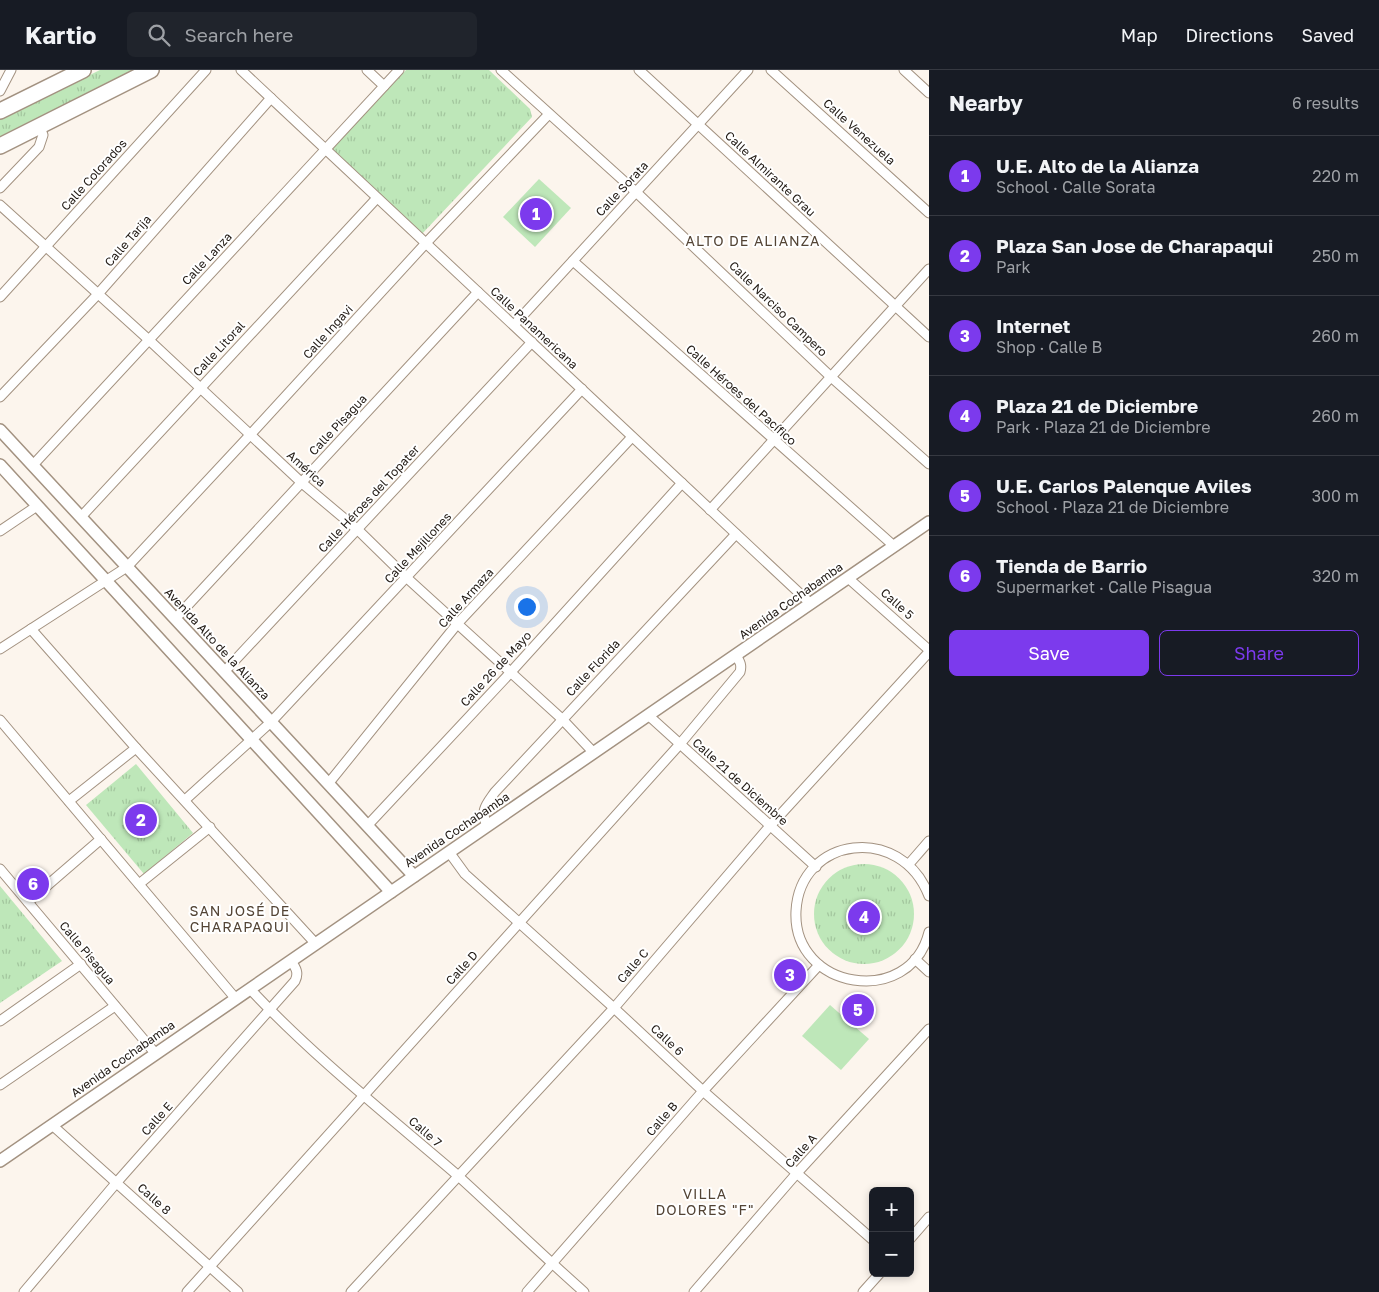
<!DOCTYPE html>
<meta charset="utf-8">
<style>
body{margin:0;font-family:"Golos Text",sans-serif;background:#20242c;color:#f1f3f6}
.controls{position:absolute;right:15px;bottom:15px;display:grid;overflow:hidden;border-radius:8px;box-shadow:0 2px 8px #0003}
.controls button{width:45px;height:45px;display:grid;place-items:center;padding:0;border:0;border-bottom:1px solid #363941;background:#171b24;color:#f1f3f6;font:25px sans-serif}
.you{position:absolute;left:526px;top:536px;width:18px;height:18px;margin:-12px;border:4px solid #fff;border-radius:50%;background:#1a73e8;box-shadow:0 0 0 8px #1a73e833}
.badge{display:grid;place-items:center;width:32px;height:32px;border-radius:50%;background:#7c3aed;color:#fff;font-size:16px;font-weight:700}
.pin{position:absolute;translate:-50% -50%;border:2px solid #fff;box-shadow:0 1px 5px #0006}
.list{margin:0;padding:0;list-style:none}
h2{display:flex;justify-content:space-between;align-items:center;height:65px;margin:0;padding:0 20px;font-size:21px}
h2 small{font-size:16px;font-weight:400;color:#9ea1a6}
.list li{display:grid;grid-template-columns:32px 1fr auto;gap:15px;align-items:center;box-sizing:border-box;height:80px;padding:0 20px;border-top:1px solid #363941}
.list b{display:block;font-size:19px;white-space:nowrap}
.list p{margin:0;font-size:16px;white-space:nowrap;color:#9ea1a6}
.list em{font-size:16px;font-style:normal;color:#9ea1a6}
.actions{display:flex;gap:10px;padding:15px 20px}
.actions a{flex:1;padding:11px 0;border:1px solid #7c3aed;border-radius:8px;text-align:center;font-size:18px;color:#7c3aed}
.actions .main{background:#7c3aed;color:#fff}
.icon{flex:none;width:28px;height:28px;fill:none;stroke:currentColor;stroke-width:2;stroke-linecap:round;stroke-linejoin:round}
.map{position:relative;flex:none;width:929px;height:1222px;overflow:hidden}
header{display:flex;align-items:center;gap:30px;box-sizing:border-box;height:70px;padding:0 25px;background:#171b24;border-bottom:1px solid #363941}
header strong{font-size:24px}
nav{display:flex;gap:28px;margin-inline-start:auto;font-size:18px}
.search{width:350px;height:45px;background:#20242c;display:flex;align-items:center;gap:12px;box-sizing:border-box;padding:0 18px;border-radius:8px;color:#9ea1a6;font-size:19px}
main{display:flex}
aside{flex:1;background:#171b24}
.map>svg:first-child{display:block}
</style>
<header>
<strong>Kartio</strong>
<div class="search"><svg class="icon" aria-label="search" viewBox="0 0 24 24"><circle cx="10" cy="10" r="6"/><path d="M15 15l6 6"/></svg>Search here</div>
<nav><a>Map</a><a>Directions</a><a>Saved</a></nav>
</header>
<main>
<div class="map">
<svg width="929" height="1222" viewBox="0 0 929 1222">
<defs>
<pattern id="park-tufts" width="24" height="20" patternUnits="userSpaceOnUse" patternTransform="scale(1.25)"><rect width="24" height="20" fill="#bee7b9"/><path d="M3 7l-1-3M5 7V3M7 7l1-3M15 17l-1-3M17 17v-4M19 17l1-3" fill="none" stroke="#a3c69e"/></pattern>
</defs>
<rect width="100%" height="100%" fill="#fcf5ed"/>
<!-- grass -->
<g fill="#bee7b9">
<path d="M539,109L571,138L535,177L503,147Z"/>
<path d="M830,935L869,969L841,1000L802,966Z"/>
</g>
<!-- park -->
<g fill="url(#park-tufts)">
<path d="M100,0H139L0,68V49Z"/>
<path d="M406,0H489L530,39L532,47L421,165L330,81Z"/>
<path d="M136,694L193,763L144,804L86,735Z"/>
<circle cx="864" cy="844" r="50"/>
<path d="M0,816L62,891L0,933Z"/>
</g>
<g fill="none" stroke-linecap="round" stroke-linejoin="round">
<!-- minor casing -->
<g stroke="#a39281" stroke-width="11">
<g id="minor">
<path d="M241,0L811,534"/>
<path d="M367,0L384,16"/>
<path d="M501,0L636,122L831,307L929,394"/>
<path d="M639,0L929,267"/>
<path d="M771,0L929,143"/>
<path d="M904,0L929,23"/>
<path d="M0,21L11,0"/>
<path d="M0,118L39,77L43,65L40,57"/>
<path d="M0,135L149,270L302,413L358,460L407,508L562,649L594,683"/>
<path d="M573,191L894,476"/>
<path d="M0,227L206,0"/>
<path d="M514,255L748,0"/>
<path d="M0,327L98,224L271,28"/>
<path d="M33,395L399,0"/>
<path d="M710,440L929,199"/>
<path d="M81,447L377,128"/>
<path d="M0,461L37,436"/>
<path d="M848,508L929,580"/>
<path d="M175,549L478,222"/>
<path d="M31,559L136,678L316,874"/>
<path d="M0,579L127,497L250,365L426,173L549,44"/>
<path d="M224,602L532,272"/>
<path d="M648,645L816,797"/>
<path d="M0,650L236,929"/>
<path d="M328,714L458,553L632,367"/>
<path d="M185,730L271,652L582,319"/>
<path d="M69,731L136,678"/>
<path d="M367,756L511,602L682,413"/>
<path d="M487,756C480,740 486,735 495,722L736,464"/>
<path d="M449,782L465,804L614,938L703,1021L873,1170"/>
<path d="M909,794L929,771"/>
<path d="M0,799L155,983"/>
<path d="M139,814L210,757"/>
<path d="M929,826C901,753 800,766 796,841C792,920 910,939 929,862"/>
<path d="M28,832L101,769"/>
<path d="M915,889L929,902"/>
<path d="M250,919C313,986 386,1044 456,1104C499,1143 541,1184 584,1222"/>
<path d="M0,951L81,894"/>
<path d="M0,1015L115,936"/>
<path d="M52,1055L238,1222"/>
<path d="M910,1169L929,1147"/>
<path d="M24,1222L117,1112L295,911C299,903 296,898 291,891"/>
<path d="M187,1222L680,674L740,602C742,595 740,592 736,585"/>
<path d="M351,1222L614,938L770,756L929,582"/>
<path d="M527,1222L703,1021L819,895"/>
<path d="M694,1222L797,1103L929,959"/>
<path d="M863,1222L880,1203"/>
</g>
</g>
<!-- tertiary casing -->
<g stroke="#a39281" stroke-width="14">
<g id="tertiary">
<path d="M0,360L414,806"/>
<path d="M0,395L391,822"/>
<path d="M0,1091L929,452"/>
</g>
</g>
<!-- primary casing -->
<g stroke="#a39281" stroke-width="18">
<g id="primary">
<path d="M0,41L83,0"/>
<path d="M0,76L151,0"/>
</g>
</g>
<!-- minor -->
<use href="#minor" stroke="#fff" stroke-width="9"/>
<!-- tertiary -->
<use href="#tertiary" stroke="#fff" stroke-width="11"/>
<!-- primary -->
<use href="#primary" stroke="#fff" stroke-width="15"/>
</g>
<g text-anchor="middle" stroke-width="4" stroke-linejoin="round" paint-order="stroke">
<!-- street labels -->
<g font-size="12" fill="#201913" stroke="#fff">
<text transform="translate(859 62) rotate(42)" y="4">Calle Venezuela</text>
<text transform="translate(770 104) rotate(43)" y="4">Calle Almirante Grau</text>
<text transform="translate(94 105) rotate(-48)" y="4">Calle Colorados</text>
<text transform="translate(622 119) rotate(-47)" y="4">Calle Sorata</text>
<text transform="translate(128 171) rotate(-49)" y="4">Calle Tarija</text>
<text transform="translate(207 189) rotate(-47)" y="4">Calle Lanza</text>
<text transform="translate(778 239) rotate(44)" y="4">Calle Narciso Campero</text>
<text transform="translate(534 258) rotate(43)" y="4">Calle Panamericana</text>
<text transform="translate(328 262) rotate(-48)" y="4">Calle Ingavi</text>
<text transform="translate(219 279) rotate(-47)" y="4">Calle Litoral</text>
<text transform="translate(741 325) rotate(42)" y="4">Calle Héroes del Pacífico</text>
<text transform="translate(338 355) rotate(-47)" y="4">Calle Pisagua</text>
<text transform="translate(306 399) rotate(42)" y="4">América</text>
<text transform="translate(369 429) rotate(-47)" y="4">Calle Héroes del Topater</text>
<text transform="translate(418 478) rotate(-47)" y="4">Calle Mejillones</text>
<text transform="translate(466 528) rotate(-48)" y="4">Calle Armaza</text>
<text transform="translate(791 531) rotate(-35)" y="4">Avenida Cochabamba</text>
<text transform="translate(897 534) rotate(42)" y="4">Calle 5</text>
<text transform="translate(217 574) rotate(47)" y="4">Avenida Alto de la Alianza</text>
<text transform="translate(593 598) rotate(-47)" y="4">Calle Florida</text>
<text transform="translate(496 599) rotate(-47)" y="4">Calle 26 de Mayo</text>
<text transform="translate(740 712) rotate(42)" y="4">Calle 21 de Diciembre</text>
<text transform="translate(457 760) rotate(-34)" y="4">Avenida Cochabamba</text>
<text transform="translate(87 883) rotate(50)" y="4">Calle Pisagua</text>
<text transform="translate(633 896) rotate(-49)" y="4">Calle C</text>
<text transform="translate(462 898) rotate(-48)" y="4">Calle D</text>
<text transform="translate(667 970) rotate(43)" y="4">Calle 6</text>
<text transform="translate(123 989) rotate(-35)" y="4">Avenida Cochabamba</text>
<text transform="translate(157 1049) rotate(-48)" y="4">Calle E</text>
<text transform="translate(662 1049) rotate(-49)" y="4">Calle B</text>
<text transform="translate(425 1062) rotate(41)" y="4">Calle 7</text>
<text transform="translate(801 1081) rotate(-48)" y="4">Calle A</text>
<text transform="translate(154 1129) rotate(42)" y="4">Calle 8</text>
</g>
<!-- neighbourhood labels -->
<g font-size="14" letter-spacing="1" fill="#534435" stroke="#fff">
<text x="753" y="176">ALTO DE ALIANZA</text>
<text x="240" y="846">SAN JOSÉ DE<tspan x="240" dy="16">CHARAPAQUI</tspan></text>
<text x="705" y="1129">VILLA<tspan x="705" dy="16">DOLORES "F"</tspan></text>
</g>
</g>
</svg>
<div class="controls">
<button>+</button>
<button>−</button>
</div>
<div class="you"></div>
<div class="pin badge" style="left:536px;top:144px">1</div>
<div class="pin badge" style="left:141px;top:750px">2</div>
<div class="pin badge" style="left:790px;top:905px">3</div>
<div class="pin badge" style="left:864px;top:847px">4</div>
<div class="pin badge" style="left:858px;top:940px">5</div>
<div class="pin badge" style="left:33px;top:814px">6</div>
</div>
<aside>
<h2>Nearby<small>6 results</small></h2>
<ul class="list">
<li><span class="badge">1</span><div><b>U.E. Alto de la Alianza</b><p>School · Calle Sorata</p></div><em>220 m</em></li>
<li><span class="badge">2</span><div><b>Plaza San Jose de Charapaqui</b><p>Park</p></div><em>250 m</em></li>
<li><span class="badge">3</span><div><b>Internet</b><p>Shop · Calle B</p></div><em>260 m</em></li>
<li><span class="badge">4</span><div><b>Plaza 21 de Diciembre</b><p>Park · Plaza 21 de Diciembre</p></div><em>260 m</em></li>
<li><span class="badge">5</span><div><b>U.E. Carlos Palenque Aviles</b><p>School · Plaza 21 de Diciembre</p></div><em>300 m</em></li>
<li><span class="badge">6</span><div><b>Tienda de Barrio</b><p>Supermarket · Calle Pisagua</p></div><em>320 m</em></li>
</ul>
<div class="actions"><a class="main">Save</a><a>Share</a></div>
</aside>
</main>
